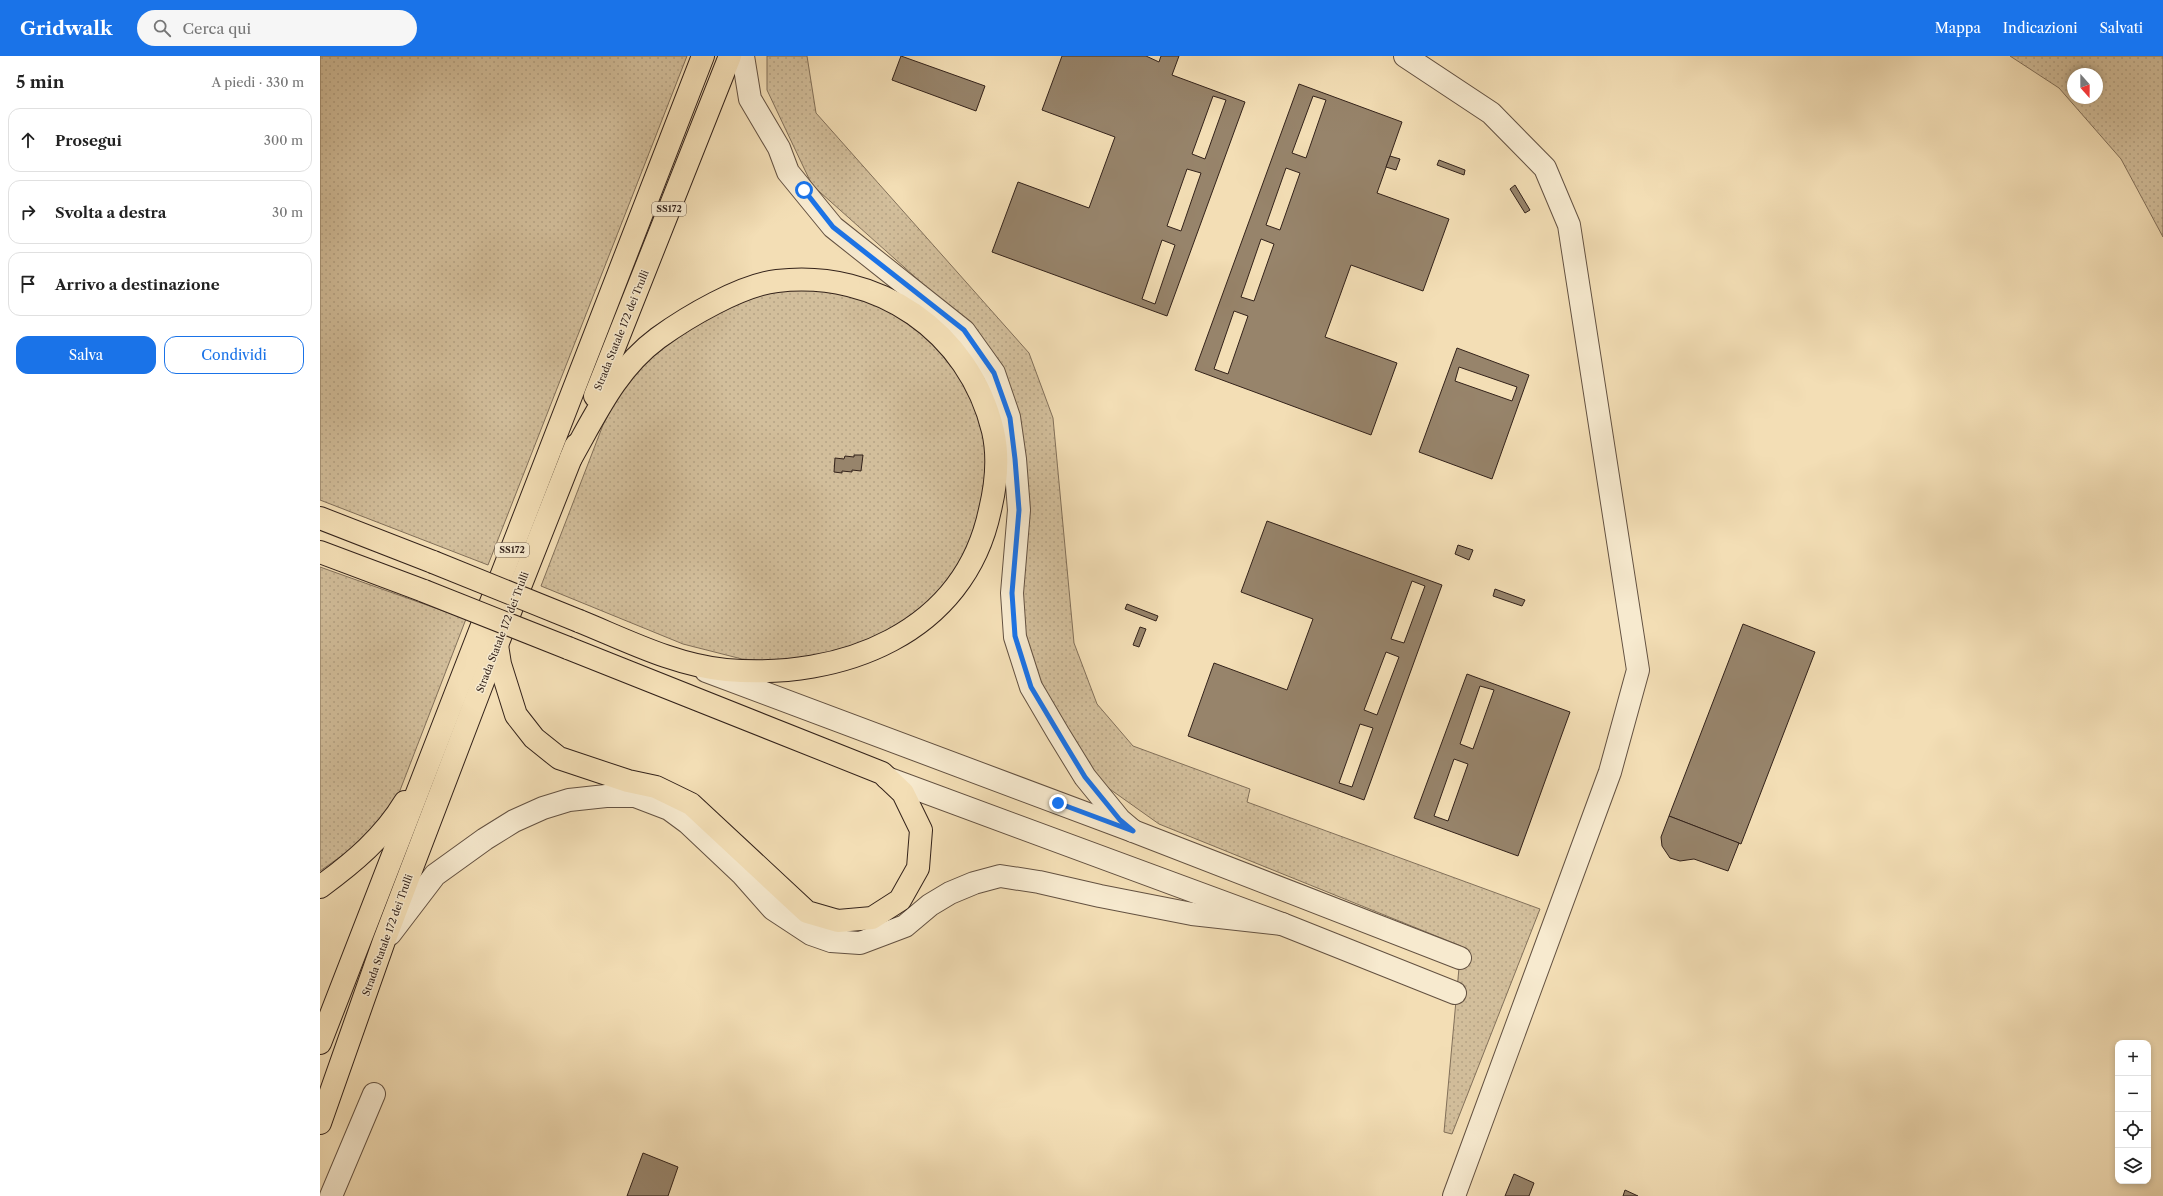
<!DOCTYPE html>
<html lang="it">
<meta charset="utf-8">
<style>
body{margin:0;font-family:"Libre Caslon Text",serif;background:#f6f6f6;color:#222}
.controls{position:absolute;right:12px;bottom:12px;display:grid;overflow:hidden;border-radius:8px;box-shadow:0 2px 6px #0003}
.controls button{width:36px;height:36px;display:grid;place-items:center;padding:0;border:0;border-bottom:1px solid #e0e0e0;background:#fff;color:#222;font:20px sans-serif}
.compass{position:absolute;left:1747px;top:12px;width:36px;height:36px;border-radius:50%;background:#fff;box-shadow:0 2px 6px #0003;rotate:159deg}
.stop{position:absolute;width:12px;height:12px;margin:-9px;border:3px solid #1a73e8;border-radius:50%;background:#fff}
.stop.end{background:#1a73e8;border-color:#fff;box-shadow:0 1px 4px #0008}
.list{margin:0;padding:0;list-style:none}
h2{display:flex;justify-content:space-between;align-items:center;height:52px;margin:0;padding:0 16px;font-size:17px}
h2 small{font-size:13px;font-weight:400;color:#767676}
.list li{display:grid;grid-template-columns:26px 1fr auto;gap:12px;align-items:center;box-sizing:border-box;height:64px;margin:0 8px 8px;padding:0 8px;border:1px solid #e0e0e0;border-radius:12px}
.list b{display:block;font-size:15px;white-space:nowrap}
.list em{font-size:13px;font-style:normal;color:#767676}
.actions{display:flex;gap:8px;padding:12px 16px}
.actions a{flex:1;padding:9px 0;border:1px solid #1a73e8;border-radius:12px;text-align:center;font-size:14px;color:#1a73e8}
.actions .main{background:#1a73e8;color:#fff}
.icon{flex:none;width:22px;height:22px;fill:none;stroke:currentColor;stroke-width:2;stroke-linecap:round;stroke-linejoin:round}
.map{position:relative;flex:none;width:1843px;height:1140px;overflow:hidden}
header{display:flex;align-items:center;gap:24px;box-sizing:border-box;height:56px;padding:0 20px;background:#1a73e8;color:#fff}
header strong{font-size:19px}
nav{display:flex;gap:22px;margin-inline-start:auto;font-size:14px}
.search{width:280px;height:36px;background:#f6f6f6;display:flex;align-items:center;gap:10px;box-sizing:border-box;padding:0 14px;border-radius:22px;color:#767676;font-size:15px}
main{display:flex}
aside{flex:1;background:#fff}
.map>svg:first-child{display:block}
</style>
<header>
<strong>Gridwalk</strong>
<div class="search"><svg class="icon" aria-label="search" viewBox="0 0 24 24"><circle cx="10" cy="10" r="6"/><path d="M15 15l6 6"/></svg>Cerca qui</div>
<nav><a>Mappa</a><a>Indicazioni</a><a>Salvati</a></nav>
</header>
<main>
<aside>
<h2>5 min<small>A piedi · 330 m</small></h2>
<ul class="list">
<li><svg class="icon" aria-label="ahead" viewBox="0 0 24 24"><path d="M12 20V5M6 11l6-6 6 6"/></svg><div><b>Prosegui</b></div><em>300 m</em></li>
<li><svg class="icon" aria-label="right" viewBox="0 0 24 24"><path d="M7 20v-9h11M14 6l5 5-5 5"/></svg><div><b>Svolta a destra</b></div><em>30 m</em></li>
<li><svg class="icon" aria-label="arrive" viewBox="0 0 24 24"><path d="M6 21V4h12l-3 4 3 4H6"/></svg><div><b>Arrivo a destinazione</b></div></li>
</ul>
<div class="actions"><a class="main">Salva</a><a>Condividi</a></div>
</aside>
<div class="map">
<svg width="1843" height="1140" viewBox="0 0 1843 1140">
<defs>
<pattern id="grass-dots" width="8" height="8" patternUnits="userSpaceOnUse"><rect width="8" height="8" fill="#d2be9b"/><path d="M2 2h.1M6 6h.1" fill="none" stroke="#b5a385" stroke-width="1.8" stroke-linecap="round"/></pattern>
</defs>
<rect width="100%" height="100%" fill="#f3deb5"/>
<filter id="stains"><feTurbulence type="fractalNoise" baseFrequency=".005" numOctaves="4"/><feColorMatrix values="0 0 0 0 .2 0 0 0 0 .09 0 0 0 0 .02 0 0 0 .5 -.17"/></filter>
<radialGradient id="worn" r=".72"><stop offset=".6" stop-color="#630" stop-opacity="0"/><stop offset="1" stop-color="#630" stop-opacity=".3"/></radialGradient>
<!-- grass -->
<g fill="url(#grass-dots)" stroke="#82705a" fill-rule="evenodd">
<path d="M0,0H367L168,509L0,444Z"/>
<path d="M447,0H487L496,57L709,297L733,362L754,587L777,648L813,690L930,733L927,746L1220,853L1132,1078L1124,1076L1141,890L839,768L777,724L734,669L702,575V393L640,261L492,129L447,34Z"/>
<path d="M1690,0H1843V181L1801,103L1739,32ZM1753,18H1777V42H1753Z"/>
<path d="M492,232L561,247L616,286L648,334L665,382L668,408L665,442L646,504L599,560L528,595L462,606L422,603L363,588L221,530L283,369L298,339L318,313L375,264L448,234Z"/>
<path d="M0,511L146,563L79,737L47,782L0,815Z"/>
</g>
<!-- building -->
<g fill="#97846b" stroke="#33221a" fill-rule="evenodd">
<path d="M581,0L665,30L656,55L572,24Z"/>
<path d="M742,0H826L839,6L841,0H859L852,19L925,46L847,260L672,196L698,126L769,152L795,81L722,54ZM893,40L906,44L885,103L872,98ZM867,113L881,117L861,175L847,170ZM842,184L855,189L835,248L822,243Z"/>
<path d="M979,28L1082,66L1057,137L1129,163L1103,235L1031,209L1005,281L1077,307L1051,379L875,314ZM993,40L1006,44L986,102L972,97ZM966,112L980,117L960,174L946,169ZM941,183L954,188L934,245L921,241ZM914,255L928,260L908,318L894,313Z"/>
<path d="M1070,100L1080,103L1076,114L1066,111Z"/>
<path d="M1119,104L1145,114L1144,119L1117,109Z"/>
<path d="M1195,129L1210,154L1205,157L1190,133Z"/>
<path d="M1137,292L1209,319L1172,423L1099,396ZM1139,311L1197,331L1192,345L1135,325Z"/>
<path d="M534,399H543L541,415L532,414V416L522,415V417L514,416L515,402L524,403L525,400L534,401Z"/>
<path d="M947,465L1122,529L1044,744L868,680L894,607L967,634L993,563L921,536ZM1092,525L1105,530L1084,587L1071,583ZM1066,596L1079,601L1057,659L1044,654ZM1040,668L1053,672L1032,731L1019,727Z"/>
<path d="M1138,489L1153,494L1149,504L1135,498Z"/>
<path d="M1175,533L1205,544L1202,550L1173,540Z"/>
<path d="M807,548L838,560L836,565L805,553Z"/>
<path d="M1423,568L1495,596L1421,788L1349,760Z"/>
<path d="M820,571L826,573L819,591L813,589Z"/>
<path d="M1147,618L1250,656L1198,800L1094,762ZM1160,630L1174,634L1153,693L1140,688ZM1134,703L1148,708L1128,765L1114,760Z"/>
<path d="M1349,760L1419,787L1408,815L1374,803L1360,805L1350,802L1342,790L1341,781Z"/>
<path d="M323,1097L358,1111L348,1140H307Z"/>
<path d="M1194,1118L1214,1127L1209,1140H1185Z"/>
<path d="M1305,1134L1318,1140H1303Z"/>
</g>
<g fill="none" stroke-linecap="round" stroke-linejoin="round">
<!-- minor casing -->
<g stroke="#635141" stroke-width="24">
<g id="minor">
<path d="M423,0L430,43L459,92L468,116L513,171L644,275L674,317L689,361L695,403L699,454L692,537L695,581L711,631L738,677L765,721L800,764L813,775"/>
<path d="M1085,0L1171,57L1225,112L1249,169L1318,614L1290,716L1134,1140"/>
<path d="M386,615L813,775L1140,902"/>
<path d="M567,722L962,868L1135,937"/>
<path d="M70,878L115,819L165,783L194,765L223,752L249,744L286,740H315L349,753L368,767L422,818L453,853L491,878L511,885L540,887L585,870L610,849L630,837L654,827L680,820L719,826L780,840L872,858L962,868"/>
<path d="M11,1140L54,1038"/>
</g>
</g>
<!-- highway casing -->
<g stroke="#33221a" stroke-width="24">
<g id="highway">
<path d="M275,340L410,0"/>
<path d="M251,402C276,358 296,313 338,282C367,261 421,229 457,225C557,213 649,275 673,375C679,401 676,429 670,454C644,578 521,624 406,614C354,609 306,584 259,565"/>
<path d="M0,462L113,506"/>
<path d="M0,496L104,535"/>
<path d="M177,589L180,608L196,659L214,682L239,702L308,725L336,731L371,748L487,856L518,865L552,862L580,844L598,812L601,774L583,737L562,717L248,592"/>
<path d="M0,831C33,807 64,781 85,746"/>
<path d="M0,987L383,0"/>
<path d="M0,1067L64,885L177,589L256,389"/>
</g>
</g>
<!-- minor -->
<use href="#minor" stroke="#f7eacf" stroke-width="22"/>
<!-- highway -->
<use href="#highway" stroke="#f3deb5" stroke-width="22"/>
<!-- highway-bridge casing -->
<g stroke="#33221a" stroke-width="24" stroke-linecap="butt">
<g id="highway-bridge">
<path d="M113,506L259,565"/>
<path d="M104,535L248,592"/>
</g>
</g>
<!-- highway-bridge -->
<use href="#highway-bridge" stroke="#f3deb5" stroke-width="22"/>
</g>
<g fill="none" stroke-linecap="round" stroke-linejoin="round">
<!-- route -->
<path stroke="#1a73e8" stroke-width="5" d="M484,134L513,171L644,274L674,317L690,362L695,403L699,454L692,537L695,580L711,631L745,688L765,721L800,764L813,775L738,747"/>
</g>
<g text-anchor="middle" stroke-width="3" stroke-linejoin="round" paint-order="stroke">
<!-- shield labels -->
<g fill="#f7eacf" stroke="#6e5e50" stroke-width="1">
<rect x="332" y="146" width="34" height="14" rx="3"/>
<rect x="175" y="487" width="34" height="14" rx="3"/>
</g>
<g font-size="9" font-weight="bold" fill="#33221a">
<text x="349" y="156">SS172</text>
<text x="192" y="497">SS172</text>
</g>
<!-- street labels -->
<g font-size="10" fill="#33221a" stroke="#f7eacf">
<text transform="translate(301 274) rotate(-68)" y="4">Strada Statale 172 dei Trulli</text>
<text transform="translate(182 576) rotate(-69)" y="4">Strada Statale 172 dei Trulli</text>
<text transform="translate(67 879) rotate(-70)" y="4">Strada Statale 172 dei Trulli</text>
</g>
</g>
<rect width="100%" height="100%" filter="url(#stains)"/>
<rect width="100%" height="100%" fill="url(#worn)"/>
</svg>
<div class="controls">
<button>+</button>
<button>−</button>
<button><svg class="icon" aria-label="locate" viewBox="0 0 24 24"><circle cx="12" cy="12" r="6"/><path d="M12 2v4M12 18v4M2 12h4M18 12h4"/></svg></button>
<button><svg class="icon" aria-label="layers" viewBox="0 0 24 24"><path d="M12 4l9 5-9 5-9-5zM3 14l9 5 9-5"/></svg></button>
</div>
<svg class="compass" viewBox="-18 -18 36 36"><path d="M0-13l5 13h-10z" fill="#e53935"/><path d="M0 13l5-13h-10z" fill="#767676"/></svg>
<div class="stop" style="left:484px;top:134px"></div>
<div class="stop end" style="left:738px;top:747px"></div>
</div>
</main>
